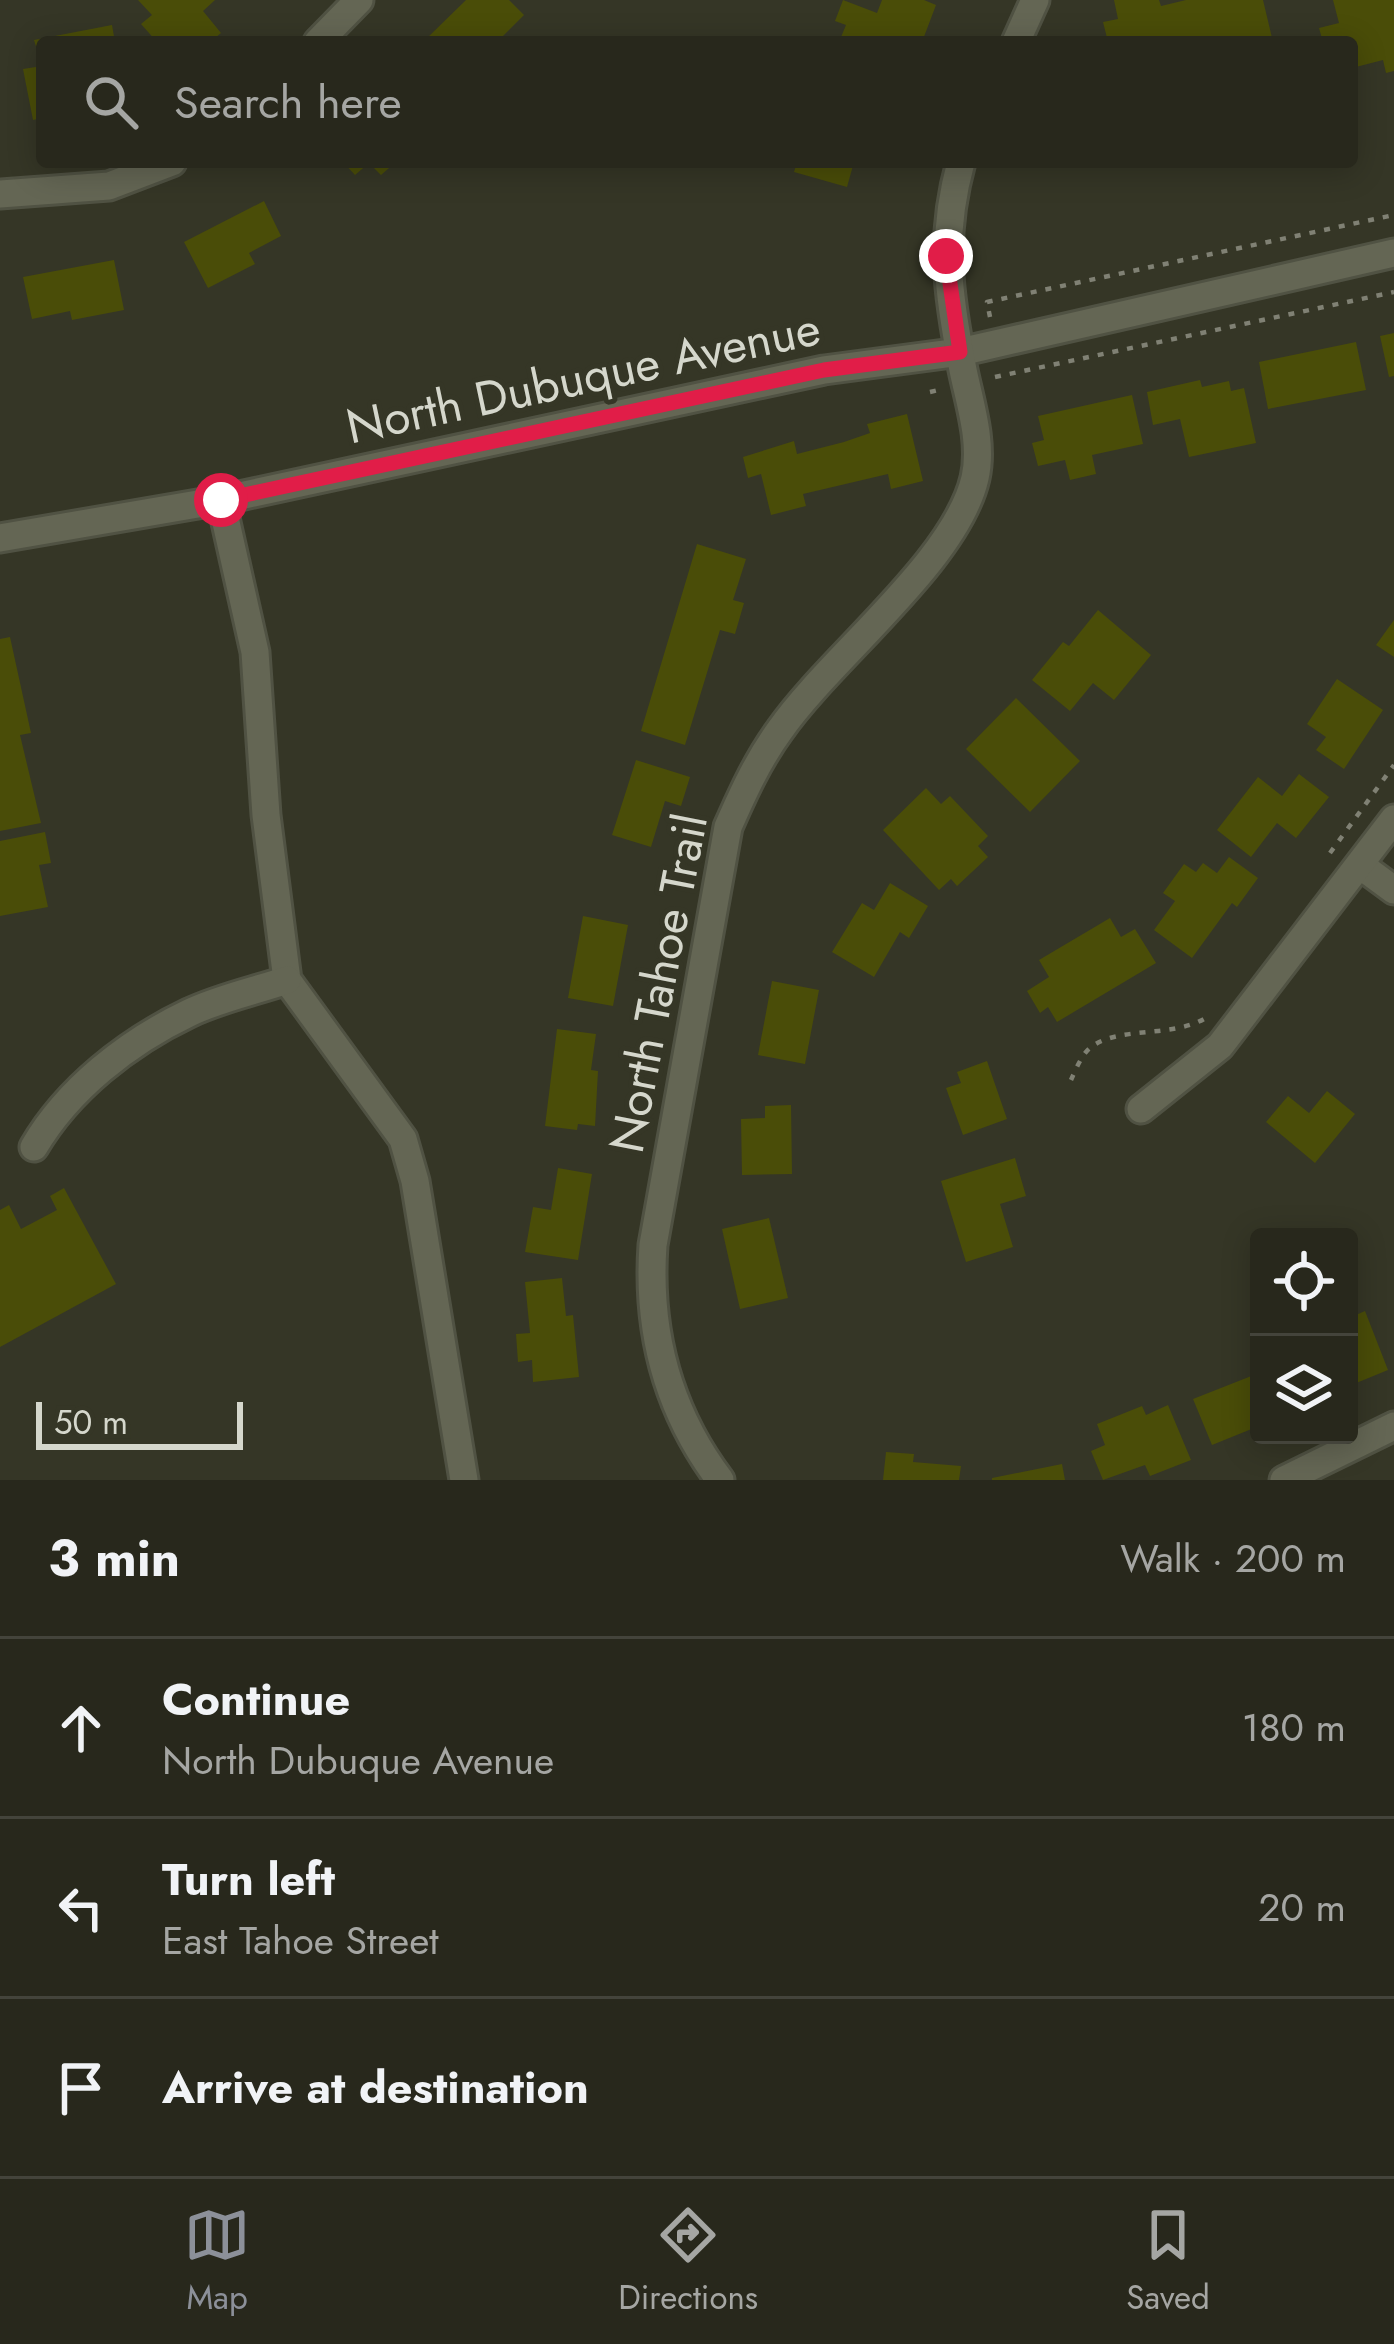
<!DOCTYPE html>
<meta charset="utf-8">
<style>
body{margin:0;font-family:Jost,sans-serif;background:#343429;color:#f1f3f6}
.controls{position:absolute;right:36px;bottom:36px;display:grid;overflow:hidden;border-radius:12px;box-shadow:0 6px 30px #0003}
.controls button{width:108px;height:108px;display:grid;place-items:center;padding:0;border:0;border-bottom:3px solid #44443b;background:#28281c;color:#f1f3f6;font:60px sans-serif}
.scale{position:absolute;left:36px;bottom:30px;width:207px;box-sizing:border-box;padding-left:12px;border:6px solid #d5d7cc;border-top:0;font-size:33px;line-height:42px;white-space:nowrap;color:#d5d7cc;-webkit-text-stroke:9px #353626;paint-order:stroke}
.stop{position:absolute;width:36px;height:36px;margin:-27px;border:9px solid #e11d48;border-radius:50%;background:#fff}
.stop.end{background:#e11d48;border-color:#fff;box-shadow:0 3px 12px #0008}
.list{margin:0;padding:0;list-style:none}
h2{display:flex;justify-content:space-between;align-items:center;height:156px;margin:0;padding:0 48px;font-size:51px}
h2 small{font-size:39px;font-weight:400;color:#a5a6a3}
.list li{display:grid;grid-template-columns:78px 1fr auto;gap:36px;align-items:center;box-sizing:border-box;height:180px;padding:0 48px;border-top:3px solid #44443b}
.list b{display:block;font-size:45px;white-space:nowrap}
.list p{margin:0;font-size:39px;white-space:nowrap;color:#a5a6a3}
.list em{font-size:39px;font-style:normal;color:#a5a6a3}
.icon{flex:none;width:66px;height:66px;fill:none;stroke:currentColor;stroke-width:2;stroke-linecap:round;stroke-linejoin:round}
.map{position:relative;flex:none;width:1394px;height:1480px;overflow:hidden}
.search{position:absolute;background:#28281c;box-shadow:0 6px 30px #0003;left:36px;right:36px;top:36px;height:132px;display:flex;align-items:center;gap:30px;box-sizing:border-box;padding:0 42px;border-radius:12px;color:#a5a6a3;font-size:45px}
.sheet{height:696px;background:#28281c}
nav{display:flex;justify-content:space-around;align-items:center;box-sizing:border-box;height:168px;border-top:3px solid #44443b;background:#28281c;font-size:33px;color:#a5a6a3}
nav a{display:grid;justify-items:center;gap:6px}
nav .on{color:#8c9099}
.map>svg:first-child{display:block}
</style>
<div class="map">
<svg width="1394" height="1480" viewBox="0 0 1394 1480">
<rect width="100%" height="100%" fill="#353626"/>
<!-- building -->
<g fill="#4a4d08">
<path d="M138,0H215L203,11L221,33L210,42H157L141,24L152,15Z"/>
<path d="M466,0H509L524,15L497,42H423Z"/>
<path d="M843,0L877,13L882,0H924L936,5L922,42H839L846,25L835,21Z"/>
<path d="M1114,0H1159L1161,6L1186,0H1263L1273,42H1108L1103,22L1118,19Z"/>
<path d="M1333,0H1394V71L1386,73L1383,60L1352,68V42H1323L1319,28L1339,23Z"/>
<path d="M112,25L115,42H42V118L33,120L23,69L42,66L34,40Z"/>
<path d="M343,162H396L381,175L369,163L355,175Z"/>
<path d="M797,162H854L847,187L794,172Z"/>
<path d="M264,201L281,236L249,253L255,264L208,288L184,242Z"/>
<path d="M114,260L124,310L72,320L70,311L32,319L23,277Z"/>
<path d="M1394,333V376L1389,377L1380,336Z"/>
<path d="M1356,342L1366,390L1268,409L1259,362Z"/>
<path d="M1200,380L1202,387L1229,381L1231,391L1244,388L1256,443L1189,457L1180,419L1153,425L1147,392Z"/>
<path d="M1132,395L1143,444L1092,455L1096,474L1070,480L1065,460L1038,466L1032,443L1044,440L1038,416Z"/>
<path d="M907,414L923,481L891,489L888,474L803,494L806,506L771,515L761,474L748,478L743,457L794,441L797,454L844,442L870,433L867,424Z"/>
<path d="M697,544L746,559L733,600L744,603L735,634L720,630L685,745L641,731Z"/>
<path d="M1098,610L1151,655L1114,700L1093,683L1070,711L1032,680L1063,642L1069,646Z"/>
<path d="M1394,620V657L1376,645Z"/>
<path d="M10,637L31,733L20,735L41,823L0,831V639Z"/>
<path d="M1337,679L1383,710L1344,769L1316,750L1326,737L1307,724Z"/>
<path d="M1016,698L1080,761L1030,812L966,749Z"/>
<path d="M636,760L690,777L681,806L665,801L651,847L612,835Z"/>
<path d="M1299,774L1329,797L1296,838L1277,823L1251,857L1217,830L1258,777L1282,796Z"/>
<path d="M926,788L941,804L950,796L988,836L978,846L988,857L957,886L951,879L939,890L883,830Z"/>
<path d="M45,832L51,863L39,865L48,907L0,916V841Z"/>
<path d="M1229,857L1258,878L1237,907L1232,903L1192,958L1154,930L1175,901L1163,893L1184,864L1196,872L1203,863L1217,873Z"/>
<path d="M890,883L928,906L909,938L900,932L874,977L832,952L862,903L874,910Z"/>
<path d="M583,916L628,925L613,1006L568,998Z"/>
<path d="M1110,918L1121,937L1135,929L1156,963L1057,1022L1048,1007L1040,1013L1027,991L1049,977L1039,960Z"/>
<path d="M772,981L819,990L805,1064L758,1055Z"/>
<path d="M557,1029L596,1034L591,1070L598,1071L595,1126L578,1124L577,1130L545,1126Z"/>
<path d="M987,1061L1007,1119L963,1135L946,1088L961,1083L957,1072Z"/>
<path d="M1327,1091L1355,1114L1315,1163L1266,1122L1288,1096L1309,1113Z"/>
<path d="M791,1105L792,1174L742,1175L741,1119L765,1118V1106Z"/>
<path d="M1015,1158L1026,1196L1000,1204L1013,1247L966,1262L941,1181Z"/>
<path d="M558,1168L592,1174L578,1260L525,1252L533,1207L551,1210Z"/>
<path d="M64,1188L116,1284L0,1347V1210L9,1205L21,1229L57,1210L50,1196Z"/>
<path d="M769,1218L788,1298L740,1309L722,1229Z"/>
<path d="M562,1278L566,1316L573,1315L579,1377L533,1382L532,1360L518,1362L516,1334L530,1333L525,1282Z"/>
<path d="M1365,1311L1388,1370L1349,1386V1318Z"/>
<path d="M1259,1373V1426L1212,1445L1193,1399Z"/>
<path d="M1168,1405L1191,1460L1150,1476L1145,1465L1103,1480L1091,1451L1105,1445L1097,1424L1142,1406L1146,1415Z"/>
<path d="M886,1452L914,1454L913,1462L961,1466L959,1480H883Z"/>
<path d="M1062,1464L1065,1480H992V1478Z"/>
</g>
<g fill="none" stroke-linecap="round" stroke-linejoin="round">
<!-- street casing -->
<g stroke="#505243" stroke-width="33">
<g id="street">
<path d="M318,42L359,0"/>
<path d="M1016,42L1035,0"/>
<path d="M0,194L109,186L172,162"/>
<path d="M221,500L255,652L266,815L287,980L403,1139L415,1181L464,1480"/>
<path d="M0,538L221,500L824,370L960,352L1394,253"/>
<path d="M1360,865L1394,890"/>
<path d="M1141,1109L1220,1046L1394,819"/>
<path d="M34,1147C68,1089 128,1042 189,1013C220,998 255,991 287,980"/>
<path d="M720,1480C667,1410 647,1332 653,1245L728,827C743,793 758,760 780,730C830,658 956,561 975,478C983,443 970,404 963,370C948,294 940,238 961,162"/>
<path d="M1284,1480L1394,1426"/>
</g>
</g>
<!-- path -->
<g stroke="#808174" stroke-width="4.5" stroke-dasharray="6 9" stroke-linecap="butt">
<path d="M990,317L987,302L1394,215"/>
<path d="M995,377L1394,292"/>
<path d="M930,392L943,389"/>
<path d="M1330,853L1394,765"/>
<path d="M1071,1080C1076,1069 1082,1054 1091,1047C1120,1026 1169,1038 1204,1019"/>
</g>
<!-- street -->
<use href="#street" stroke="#646654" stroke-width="27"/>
</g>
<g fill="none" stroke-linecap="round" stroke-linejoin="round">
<!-- route -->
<path stroke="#e11d48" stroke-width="15" d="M221,500L824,370L960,352L946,256"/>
</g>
<g text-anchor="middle" stroke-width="10" stroke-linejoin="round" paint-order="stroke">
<!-- street labels -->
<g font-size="48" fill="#d5d7cc" stroke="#353626">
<text transform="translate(583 377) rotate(-12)" y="17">North Dubuque Avenue</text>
<text transform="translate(658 983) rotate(-79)" y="17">North Tahoe Trail</text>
</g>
</g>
</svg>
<div class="controls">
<button><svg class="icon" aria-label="locate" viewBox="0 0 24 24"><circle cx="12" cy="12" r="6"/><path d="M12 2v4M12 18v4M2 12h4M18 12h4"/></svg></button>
<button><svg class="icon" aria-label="layers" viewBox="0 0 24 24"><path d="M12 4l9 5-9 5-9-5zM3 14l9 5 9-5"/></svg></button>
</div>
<div class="scale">50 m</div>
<div class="stop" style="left:221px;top:500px"></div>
<div class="stop end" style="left:946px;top:256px"></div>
<div class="search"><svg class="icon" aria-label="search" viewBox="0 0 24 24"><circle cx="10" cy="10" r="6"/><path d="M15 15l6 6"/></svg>Search here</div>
</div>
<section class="sheet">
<h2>3 min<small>Walk · 200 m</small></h2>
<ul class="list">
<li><svg class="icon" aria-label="ahead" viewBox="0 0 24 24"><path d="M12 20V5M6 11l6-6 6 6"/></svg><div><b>Continue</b><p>North Dubuque Avenue</p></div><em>180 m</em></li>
<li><svg class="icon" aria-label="left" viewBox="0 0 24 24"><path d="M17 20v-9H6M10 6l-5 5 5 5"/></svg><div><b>Turn left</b><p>East Tahoe Street</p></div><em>20 m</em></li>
<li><svg class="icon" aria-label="arrive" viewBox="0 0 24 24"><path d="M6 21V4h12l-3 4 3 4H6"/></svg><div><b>Arrive at destination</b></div></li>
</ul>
</section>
<nav>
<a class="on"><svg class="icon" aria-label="map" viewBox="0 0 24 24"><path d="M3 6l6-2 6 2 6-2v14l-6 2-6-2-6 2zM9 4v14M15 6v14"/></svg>Map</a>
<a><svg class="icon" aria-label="directions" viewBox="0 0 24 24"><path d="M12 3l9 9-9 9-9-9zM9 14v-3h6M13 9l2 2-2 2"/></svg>Directions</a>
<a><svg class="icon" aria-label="saved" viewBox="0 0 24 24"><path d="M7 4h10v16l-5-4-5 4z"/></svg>Saved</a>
</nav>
